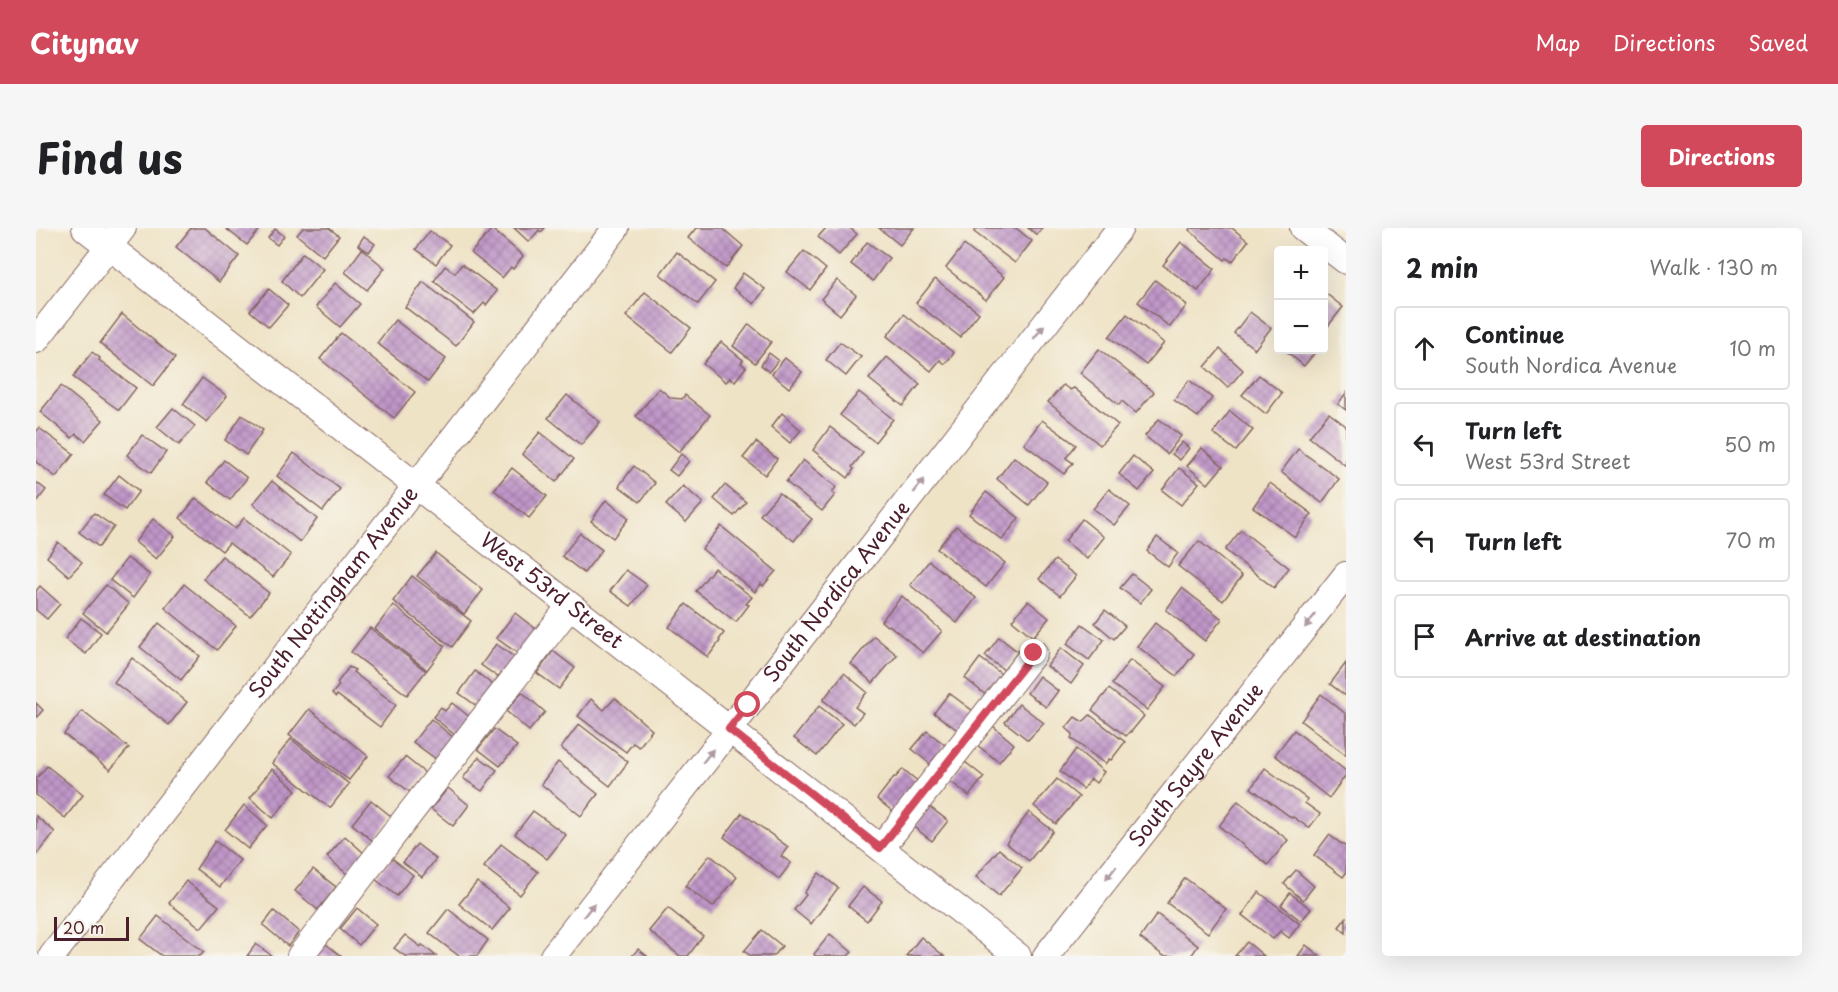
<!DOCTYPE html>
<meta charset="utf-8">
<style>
body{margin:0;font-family:"Playpen Sans",sans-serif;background:#f6f6f6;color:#202124}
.controls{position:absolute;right:18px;top:18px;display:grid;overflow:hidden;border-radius:6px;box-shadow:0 6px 24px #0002}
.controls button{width:54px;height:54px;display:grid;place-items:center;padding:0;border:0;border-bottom:2px solid #e0e0e0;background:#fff;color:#202124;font:30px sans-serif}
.scale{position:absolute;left:18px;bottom:15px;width:75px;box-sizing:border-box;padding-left:6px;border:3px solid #4a1f2b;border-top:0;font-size:16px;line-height:21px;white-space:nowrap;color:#4a1f2b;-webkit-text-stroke:4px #f7f3e8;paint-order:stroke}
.stop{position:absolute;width:18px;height:18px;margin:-14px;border:4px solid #d1495b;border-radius:50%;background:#fff}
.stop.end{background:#d1495b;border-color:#fff;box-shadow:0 2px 6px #0008}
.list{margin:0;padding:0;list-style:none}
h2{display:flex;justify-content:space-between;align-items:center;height:78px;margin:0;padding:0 24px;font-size:26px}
h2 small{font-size:20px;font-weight:400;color:#757577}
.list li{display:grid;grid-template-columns:39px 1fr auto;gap:18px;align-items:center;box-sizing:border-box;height:84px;margin:0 12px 12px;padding:0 12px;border:2px solid #e0e0e0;border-radius:6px}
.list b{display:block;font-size:22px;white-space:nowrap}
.list p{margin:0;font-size:20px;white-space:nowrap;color:#757577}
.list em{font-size:20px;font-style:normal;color:#757577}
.icon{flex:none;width:33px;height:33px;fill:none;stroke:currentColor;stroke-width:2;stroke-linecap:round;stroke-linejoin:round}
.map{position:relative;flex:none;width:1310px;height:728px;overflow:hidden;border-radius:6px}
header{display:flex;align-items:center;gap:36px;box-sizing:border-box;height:84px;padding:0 30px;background:#d1495b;color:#fff}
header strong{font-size:28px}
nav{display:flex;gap:33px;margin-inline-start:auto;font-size:21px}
.intro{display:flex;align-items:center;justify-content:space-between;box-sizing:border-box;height:144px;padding:0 36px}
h1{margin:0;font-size:42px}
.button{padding:15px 27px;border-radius:6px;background:#d1495b;color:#fff;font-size:21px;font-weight:700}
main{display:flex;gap:36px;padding:0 36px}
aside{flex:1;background:#fff;border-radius:6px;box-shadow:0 6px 24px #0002}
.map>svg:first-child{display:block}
</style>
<header>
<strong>Citynav</strong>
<nav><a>Map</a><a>Directions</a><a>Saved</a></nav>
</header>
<div class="intro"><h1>Find us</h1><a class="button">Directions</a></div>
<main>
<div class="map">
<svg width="1310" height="728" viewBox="0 0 1310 728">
<defs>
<pattern id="building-cross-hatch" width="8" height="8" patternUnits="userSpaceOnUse" patternTransform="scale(1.5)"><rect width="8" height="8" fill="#c097c9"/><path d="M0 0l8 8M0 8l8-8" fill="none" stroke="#9e7ba3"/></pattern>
</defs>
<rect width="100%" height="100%" fill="#f7f3e8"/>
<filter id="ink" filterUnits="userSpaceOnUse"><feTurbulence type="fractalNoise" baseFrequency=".0167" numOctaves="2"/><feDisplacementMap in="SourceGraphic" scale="12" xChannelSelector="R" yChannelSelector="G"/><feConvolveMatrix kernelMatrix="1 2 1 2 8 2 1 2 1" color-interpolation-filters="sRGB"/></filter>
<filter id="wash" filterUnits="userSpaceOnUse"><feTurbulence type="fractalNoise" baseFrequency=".008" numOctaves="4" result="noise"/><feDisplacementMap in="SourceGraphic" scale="24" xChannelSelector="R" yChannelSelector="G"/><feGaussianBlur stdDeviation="1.35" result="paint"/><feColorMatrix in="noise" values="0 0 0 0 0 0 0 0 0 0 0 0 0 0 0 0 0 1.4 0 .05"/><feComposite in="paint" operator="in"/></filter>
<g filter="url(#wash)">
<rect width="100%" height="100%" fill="#efe3c6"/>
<g id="blocks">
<!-- building -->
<g fill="url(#building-cross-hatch)">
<path d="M155,0H169L203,28L183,54L140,19Z"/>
<path d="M189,0H225L211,17Z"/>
<path d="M267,0H293L303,8L287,28L261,7Z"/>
<path d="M478,0H509L505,4L503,2L493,14Z"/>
<path d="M660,0H686L707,18L690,40L652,10Z"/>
<path d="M790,0H814L821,6L803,27L782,9Z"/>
<path d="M843,0H878L864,17Z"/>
<path d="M942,0H980L996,13L979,35L938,4Z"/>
<path d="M992,0H1006L1001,7Z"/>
<path d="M1155,0H1196L1212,13L1196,34L1191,30L1189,32L1153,2Z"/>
<path d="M239,1L248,8L241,17L232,10Z"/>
<path d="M456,1L487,28L477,41L475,39L466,50L435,25Z"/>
<path d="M394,3L414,17L400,36L380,21Z"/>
<path d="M328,8L339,16L333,24L322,17Z"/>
<path d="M831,14L853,30L837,53L815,36Z"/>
<path d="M1145,14L1179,41L1162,63L1127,37Z"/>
<path d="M928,17L968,49L950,72L910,40Z"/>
<path d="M326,21L349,40L331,62L309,44Z"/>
<path d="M768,23L790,41L774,62L751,44Z"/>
<path d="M641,24L679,54L662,76L624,46Z"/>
<path d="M267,25L287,41L264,70L246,53Z"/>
<path d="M426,36L461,63L450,77L448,75L438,86L407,62L408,61L398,53L409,38L419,45Z"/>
<path d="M707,45L729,61L718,76L697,60Z"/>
<path d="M899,51L943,85L924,109L880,75Z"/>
<path d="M801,52L820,67L804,87L785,71Z"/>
<path d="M1119,52L1151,77L1134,99L1102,74Z"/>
<path d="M387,54L438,94L420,118L369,79Z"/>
<path d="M299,55L324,76L304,99L280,79Z"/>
<path d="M233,61L252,77L233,99L214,83Z"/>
<path d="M609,64L655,100L636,124L590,88Z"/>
<path d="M1288,64L1307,79L1288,103Z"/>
<path d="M1214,84L1235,100L1219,121L1198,105Z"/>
<path d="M86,86L139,130L117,158L64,115Z"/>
<path d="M868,86L918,125L909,136L904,132L895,143L851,108Z"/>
<path d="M1091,86L1128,115L1110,137L1073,109Z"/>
<path d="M359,92L410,131L392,154L341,115Z"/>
<path d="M713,96L735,114L719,135L697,118Z"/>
<path d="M305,105L379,164L358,190L284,131Z"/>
<path d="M685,114L707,132L705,135L710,139L699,153L694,150L690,154L667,136Z"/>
<path d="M804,114L825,129L810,148L790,132Z"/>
<path d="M1063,121L1118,164L1100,185L1086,173L1083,177L1044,145Z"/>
<path d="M1184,121L1207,142L1192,160L1169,139Z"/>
<path d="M1249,122H1281L1268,138Z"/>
<path d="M56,124L64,130L63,132L100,160L83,182L37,149Z"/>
<path d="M733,125L742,132L733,144L725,137Z"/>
<path d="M851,129L884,156L867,178L833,151Z"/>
<path d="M749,130L766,144L753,160L736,146Z"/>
<path d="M1223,147L1246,165L1230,186L1206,167Z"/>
<path d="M166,150L191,168L171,194L147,176Z"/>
<path d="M1153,152L1176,170L1162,189L1138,172Z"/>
<path d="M1027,157L1034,162L1038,160L1082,197L1064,217L1012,174Z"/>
<path d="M25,158L67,192L49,213L40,206L36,210L4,184Z"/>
<path d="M623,160L635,170L646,171L649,167L674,187L643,224L600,188Z"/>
<path d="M823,164L857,191L839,214L804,187Z"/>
<path d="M1310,165V182L1302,176Z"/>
<path d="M531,167L564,194L545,217L512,190Z"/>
<path d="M137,180L159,198L143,217L121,199Z"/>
<path d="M1194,183L1217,202L1200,223L1177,205Z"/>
<path d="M746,185L765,202L754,215L735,199Z"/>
<path d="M1293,185L1310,198V238L1273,209Z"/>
<path d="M206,187L227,202L210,227L189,212Z"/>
<path d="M1123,191L1145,208L1131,226L1109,208Z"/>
<path d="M1006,192L1040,217L1030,230L1037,235L1028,246L988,216Z"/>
<path d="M794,199L827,225L816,239L818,241L812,250L777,222Z"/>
<path d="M3,200L38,226L20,249L0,234V204Z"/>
<path d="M504,204L538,231L520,254L486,226Z"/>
<path d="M106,207L130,224L115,245L91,227Z"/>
<path d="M720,214L741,231L729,247L707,230Z"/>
<path d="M1146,214L1153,220L1144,232L1136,226Z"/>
<path d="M1166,220L1187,238L1172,256L1151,238Z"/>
<path d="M1262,221L1303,251L1286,275L1245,244Z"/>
<path d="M258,225L304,261L287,283L241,248Z"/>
<path d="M645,226L653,233L641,248L633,242Z"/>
<path d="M1097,228L1118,245L1103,263L1083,246Z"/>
<path d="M978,229L1011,254L993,277L961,251Z"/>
<path d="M188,232L211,250L194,272L171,254Z"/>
<path d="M767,232L800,259L796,265L799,267L786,283L750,254Z"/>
<path d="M598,238L619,255L604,274L583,258Z"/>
<path d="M476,240L511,268L493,290L458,262Z"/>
<path d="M1143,240L1163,255L1145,277L1126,262Z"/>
<path d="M83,247L103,263L89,282L68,267Z"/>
<path d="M236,253L281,291L264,314L217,276Z"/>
<path d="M0,254L10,262L0,275Z"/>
<path d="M1234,255L1276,286L1259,309L1217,279Z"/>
<path d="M689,257L710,274L698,288L678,271Z"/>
<path d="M647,258L667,275L650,294L630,277Z"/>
<path d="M1073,261L1094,278L1078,297L1057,281Z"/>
<path d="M950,264L983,290L966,312L933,286Z"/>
<path d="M743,265L776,291L758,313L724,287Z"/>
<path d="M160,270L199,301L208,290L255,327L237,349L193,315L186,323L144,290Z"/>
<path d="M570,272L593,290L577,310L555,293Z"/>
<path d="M58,285L78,299L63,319L43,304Z"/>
<path d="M117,291L139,308L120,331L99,314Z"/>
<path d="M1046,291L1068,309L1051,331L1029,313Z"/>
<path d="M685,298L740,343L727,358L725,356L719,364L666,321Z"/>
<path d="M920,298L969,335L950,359L901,321Z"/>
<path d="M1205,302L1253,340L1238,360L1189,322Z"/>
<path d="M544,305L566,322L548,345L526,328Z"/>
<path d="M1121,309L1142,325L1132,339L1111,323Z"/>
<path d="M1163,313L1206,348L1187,373L1142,338Z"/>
<path d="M22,314L46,334L33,348L11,329Z"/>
<path d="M400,325L447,362L428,386L381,348Z"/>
<path d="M186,328L233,365L214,388L167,351Z"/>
<path d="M91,330L114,347L97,370L74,352Z"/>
<path d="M1019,332L1040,348L1024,368L1003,351Z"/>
<path d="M893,333L940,370L921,395L874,357Z"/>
<path d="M678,340L716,369L710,376L713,377L700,394L660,363Z"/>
<path d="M590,342L611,357L595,378L574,363Z"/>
<path d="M1096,346L1115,361L1104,375L1084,360Z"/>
<path d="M376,348L435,393L416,419L357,373Z"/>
<path d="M148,356L200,398L181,422L129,380Z"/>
<path d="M70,357L93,376L70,404L47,385Z"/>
<path d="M4,358L24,376L11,391L0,382V363Z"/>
<path d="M1146,360L1186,391L1169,413L1130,382Z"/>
<path d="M866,368L906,403L887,425L853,397L851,398L845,393Z"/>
<path d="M992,373L1013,390L997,409L976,392Z"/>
<path d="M650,376L688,405L683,412L684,413L672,429L633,399Z"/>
<path d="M357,377L409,418L391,442L339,401Z"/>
<path d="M1069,382L1089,398L1078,411L1059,395Z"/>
<path d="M479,385L502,403L484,427L460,410Z"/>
<path d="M45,390L65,405L50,426L29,411Z"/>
<path d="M123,395L164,428L145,452L104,419Z"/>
<path d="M1119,395L1158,426L1141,448L1101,418Z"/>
<path d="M1046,396L1068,412L1053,432L1031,416Z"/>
<path d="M334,400L390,443L371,467L315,424Z"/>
<path d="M838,408L861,427L837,455L815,436Z"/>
<path d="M963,409L982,424L968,442L949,428Z"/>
<path d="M460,416L481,431L466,452L445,437Z"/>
<path d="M1025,420L1048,438L1035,456L1011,438Z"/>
<path d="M517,423L539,440L523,461L501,445Z"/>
<path d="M96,430L151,474L133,497L78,454Z"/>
<path d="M944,430L968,448L951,468L929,450Z"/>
<path d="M1094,432L1129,459L1111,482L1076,456Z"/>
<path d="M1310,435V468L1294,456Z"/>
<path d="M313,439L319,442L317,444L360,477L344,499L301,467L300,469L296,466L303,457L301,455Z"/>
<path d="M439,443L458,458L442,479L423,465Z"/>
<path d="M808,445L831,464L819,479L827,485L818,496L787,472Z"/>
<path d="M1003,448L1022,463L1010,479L991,465Z"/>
<path d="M1073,461L1108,488L1095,504L1094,503L1090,508L1056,482Z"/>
<path d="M486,464L509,484L493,503L470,483Z"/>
<path d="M913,465L937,483L923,503L898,485Z"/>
<path d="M1285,466L1310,486V527L1265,493Z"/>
<path d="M579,470L616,502L603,519L597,515L590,524L542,488L555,471L568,482Z"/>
<path d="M0,475L7,482L0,490Z"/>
<path d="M416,475L435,490L420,508L397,489L405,479L409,483Z"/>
<path d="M983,476L1008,495L992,512L969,494Z"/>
<path d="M783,478L806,496L781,528L758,510Z"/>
<path d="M273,481L332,528L313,552L253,507Z"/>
<path d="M46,483L93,520L74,542L28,506Z"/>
<path d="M1054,487L1089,514L1075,532L1073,531L1069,536L1035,510L1037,506L1030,500L1039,489L1047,494Z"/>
<path d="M395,491L417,509L400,531L377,514Z"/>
<path d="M543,496L592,534L574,558L525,520Z"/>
<path d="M957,498L978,516L963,534L941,517Z"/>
<path d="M458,501L481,518L464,538L442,521Z"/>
<path d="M1258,502L1310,543V547L1293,570L1239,527Z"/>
<path d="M891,503L909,517L894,536L876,521Z"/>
<path d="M255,511L313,556L294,580L236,535Z"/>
<path d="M1040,521L1068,544L1060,555L1055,551L1047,561L1024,543Z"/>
<path d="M369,529L389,545L374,564L353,548Z"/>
<path d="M443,529L461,542L446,563L427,550Z"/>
<path d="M522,534L562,566L545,588L505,556Z"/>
<path d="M929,534L948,549L933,568L914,553Z"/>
<path d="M11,538L47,567L29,590L0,567V551Z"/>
<path d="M1229,540L1271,571L1269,575L1284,586L1273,600L1257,589L1256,590L1215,560Z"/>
<path d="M236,541L260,562L237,590L214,570L223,559L222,558Z"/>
<path d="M867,541L884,555L859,585L841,571L858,549H860Z"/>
<path d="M1021,551L1043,569L1020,596L998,578Z"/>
<path d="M412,560L433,577L417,598L395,581Z"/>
<path d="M335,572L356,589L337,613L316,596Z"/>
<path d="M1202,573L1252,612L1232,637L1183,598Z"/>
<path d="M208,577L231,597L212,621L189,602Z"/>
<path d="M894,579L912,593L896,613L878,599Z"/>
<path d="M497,583L530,607L511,631L479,606Z"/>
<path d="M993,584L1017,603L993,633L970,615Z"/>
<path d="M706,585L752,619L745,628L755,635L743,651L688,609Z"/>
<path d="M0,588L19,604L0,627Z"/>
<path d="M1293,607L1310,619V645L1307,649L1278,627Z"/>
<path d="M309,608L329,626L311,646L291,629Z"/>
<path d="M179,613L204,632L184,659L160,641Z"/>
<path d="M381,616L400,631L386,649L367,634Z"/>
<path d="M465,616L502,644L484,667L448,639Z"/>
<path d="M963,621L986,640L963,668L940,649Z"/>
<path d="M674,627L701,649L677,679L649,658Z"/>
<path d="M356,630L377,647L361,668L339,651Z"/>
<path d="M277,641L300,659L282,682L259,663Z"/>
<path d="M1260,642L1278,658L1267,672L1248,656Z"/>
<path d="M783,645L802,660L775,696L758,682L770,667L768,665Z"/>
<path d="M1149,650L1190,681L1172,705L1131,675Z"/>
<path d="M150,653L183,678L165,700L133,675Z"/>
<path d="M441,654L474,680L456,702L423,676Z"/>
<path d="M827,659L846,673L831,693L812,678Z"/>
<path d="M1223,664L1264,696L1253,710L1244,703L1237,711L1206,687Z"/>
<path d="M1254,665L1275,681L1265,693L1245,677Z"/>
<path d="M321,680L340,696L323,717L304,701Z"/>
<path d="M632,680L667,708L652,728H644L613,703Z"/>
<path d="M412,681L452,712L441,728H423L393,705Z"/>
<path d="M238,683L263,704L252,718L227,697Z"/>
<path d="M1121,686L1162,718L1155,728H1128L1104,710Z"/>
<path d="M122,688L168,724L164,728H126L104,711Z"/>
<path d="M1310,690V705L1303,699Z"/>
<path d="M726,702L746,718L738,728H715L708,723Z"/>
<path d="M794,706L816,724L812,728H779L778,726Z"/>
<path d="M369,707L385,719L386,717L400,728H369L358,720Z"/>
<path d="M885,709L908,728H870Z"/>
<path d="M1211,714L1228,728H1199Z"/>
<path d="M220,716L236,728H211Z"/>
<path d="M290,716L305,728H280Z"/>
<path d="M1270,717L1284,728H1262Z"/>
<path d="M602,721L611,728H596Z"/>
</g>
</g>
</g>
<g filter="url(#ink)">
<use href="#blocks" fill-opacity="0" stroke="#846461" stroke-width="1.5"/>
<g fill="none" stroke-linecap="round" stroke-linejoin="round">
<!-- minor casing -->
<g stroke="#846461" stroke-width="28">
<g id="minor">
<path id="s1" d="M49,0L693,501L982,728"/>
<path d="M1267,0L1310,33"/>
<path d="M0,112L87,0"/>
<path d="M845,620L998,425"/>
<path id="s2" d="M16,728L580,0"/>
<path d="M264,728L534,378"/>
<path id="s3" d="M517,728L1084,0"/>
<path id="s4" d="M1010,728L1310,347"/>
</g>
</g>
<!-- minor -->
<use href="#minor" stroke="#fff" stroke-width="26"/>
</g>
<!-- one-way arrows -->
<defs><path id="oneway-solid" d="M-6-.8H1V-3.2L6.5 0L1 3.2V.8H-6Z" transform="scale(1.5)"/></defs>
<g fill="#ae9aa0">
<use href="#oneway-solid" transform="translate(1003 104) rotate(-52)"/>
<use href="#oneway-solid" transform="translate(883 258) rotate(-52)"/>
<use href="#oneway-solid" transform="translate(1274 393) rotate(128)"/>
<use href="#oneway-solid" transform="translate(672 528) rotate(-52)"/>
<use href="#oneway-solid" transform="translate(1075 645) rotate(128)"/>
<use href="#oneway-solid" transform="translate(553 682) rotate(-52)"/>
</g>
</g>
<g fill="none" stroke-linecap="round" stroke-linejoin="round" filter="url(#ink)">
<!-- route -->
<path stroke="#d1495b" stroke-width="8" d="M712,477L693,501L844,620L998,425"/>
</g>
<g text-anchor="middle" stroke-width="5" stroke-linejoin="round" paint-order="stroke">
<!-- street labels -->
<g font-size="21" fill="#4a1f2b" stroke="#f7f3e8">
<text dy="7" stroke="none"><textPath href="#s2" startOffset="460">South Nottingham Avenue</textPath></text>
<text dy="7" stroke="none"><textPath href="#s1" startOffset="591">West 53rd Street</textPath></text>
<text dy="7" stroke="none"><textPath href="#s3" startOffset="462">South Nordica Avenue</textPath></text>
<text dy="7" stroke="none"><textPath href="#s4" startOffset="243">South Sayre Avenue</textPath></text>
</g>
</g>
</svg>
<div class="controls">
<button>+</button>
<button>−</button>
</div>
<div class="scale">20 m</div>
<div class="stop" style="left:712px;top:477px"></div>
<div class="stop end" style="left:998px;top:425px"></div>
</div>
<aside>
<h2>2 min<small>Walk · 130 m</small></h2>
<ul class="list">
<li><svg class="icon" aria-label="ahead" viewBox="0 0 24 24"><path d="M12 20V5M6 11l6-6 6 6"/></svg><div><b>Continue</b><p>South Nordica Avenue</p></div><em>10 m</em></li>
<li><svg class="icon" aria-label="left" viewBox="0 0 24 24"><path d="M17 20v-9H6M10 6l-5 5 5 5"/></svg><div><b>Turn left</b><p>West 53rd Street</p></div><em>50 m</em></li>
<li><svg class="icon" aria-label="left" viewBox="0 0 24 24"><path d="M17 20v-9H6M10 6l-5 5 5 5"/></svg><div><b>Turn left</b></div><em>70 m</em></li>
<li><svg class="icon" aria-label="arrive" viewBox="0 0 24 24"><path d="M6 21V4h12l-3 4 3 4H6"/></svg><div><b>Arrive at destination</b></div></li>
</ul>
</aside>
</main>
